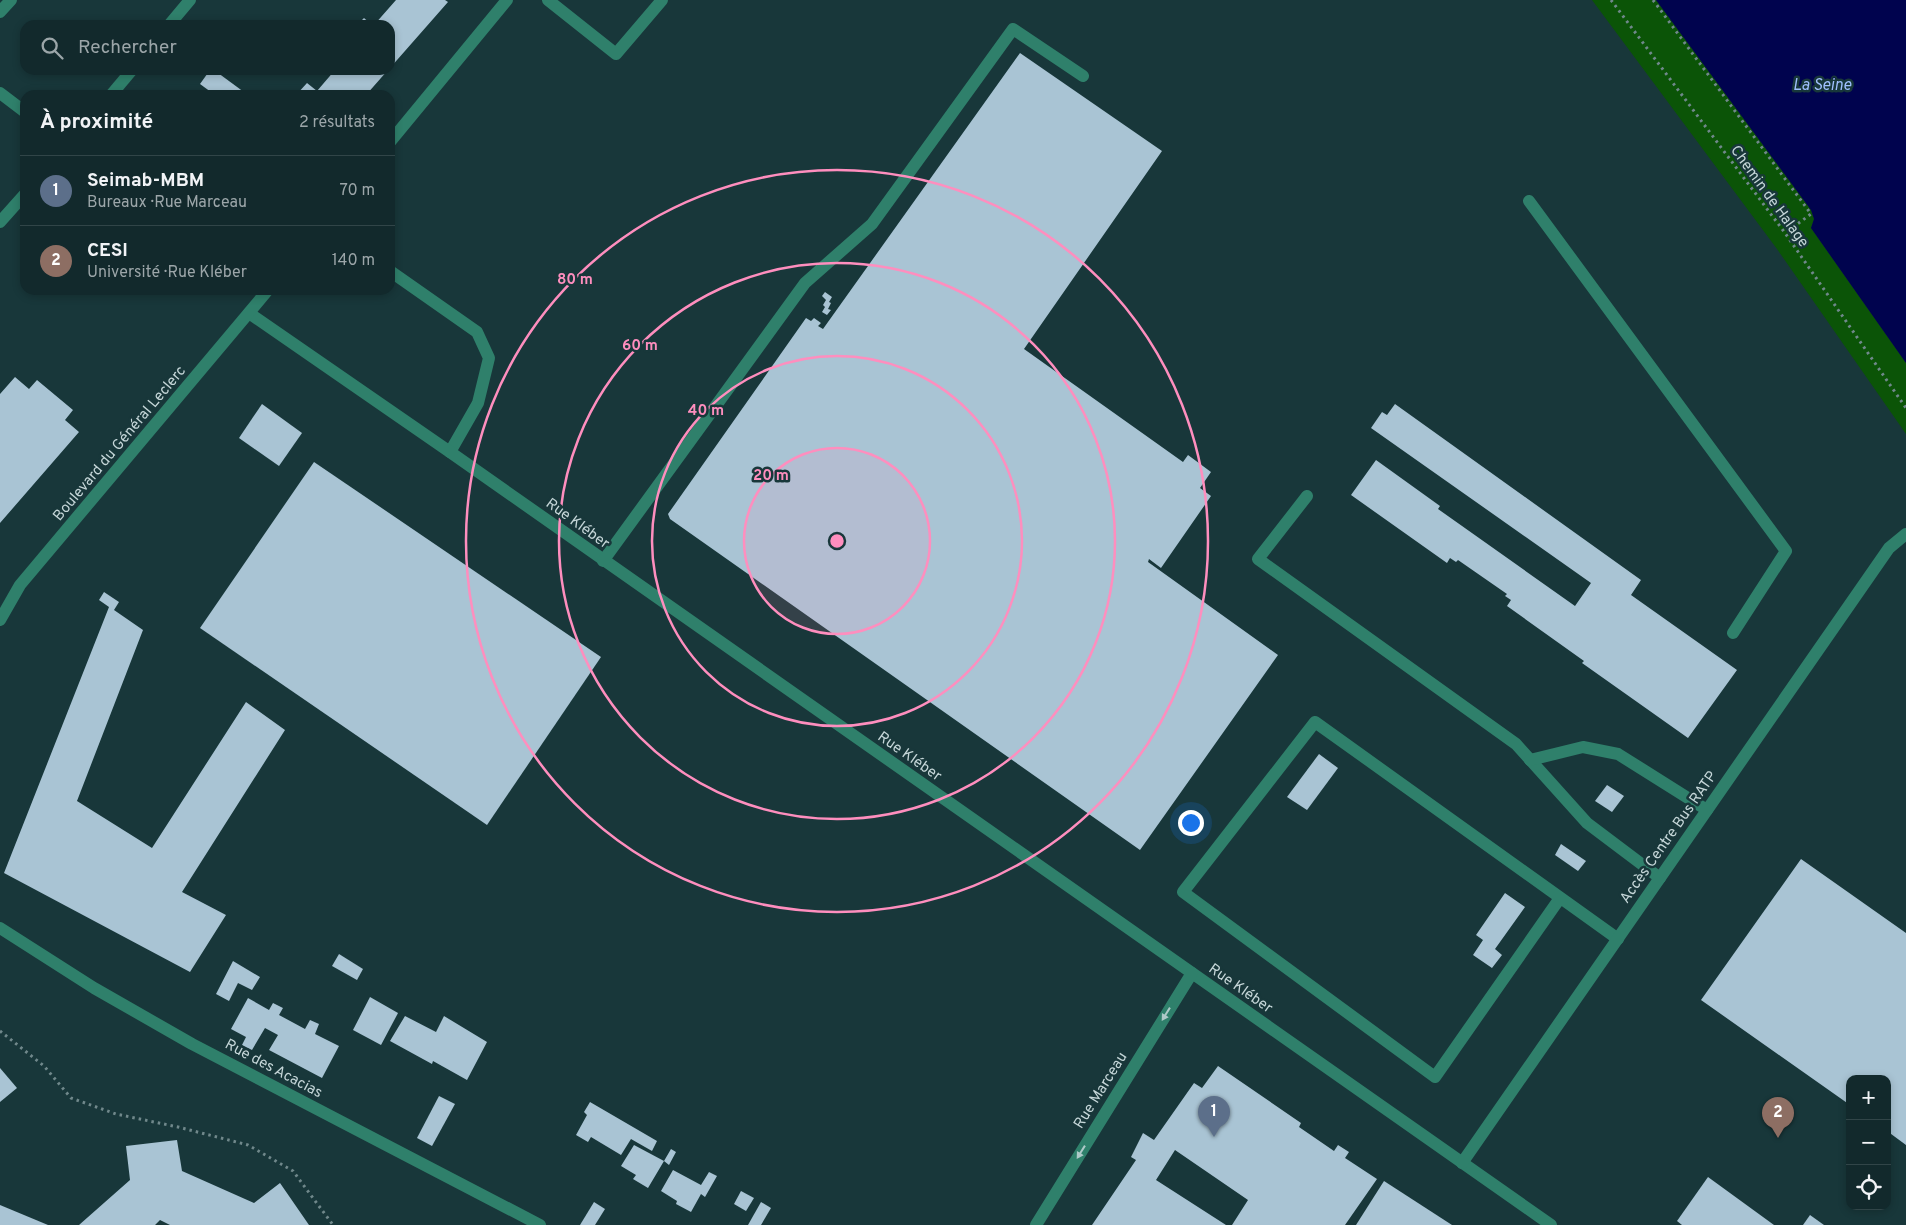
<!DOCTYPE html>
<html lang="fr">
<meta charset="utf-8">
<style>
body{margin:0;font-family:Overpass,sans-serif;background:#1b3134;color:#f1f3f6}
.controls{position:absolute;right:15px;bottom:15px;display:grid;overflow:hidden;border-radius:10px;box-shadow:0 2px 8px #0003}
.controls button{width:45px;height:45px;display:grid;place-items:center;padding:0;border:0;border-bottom:1px solid #314548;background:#12292c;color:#f1f3f6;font:25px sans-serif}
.you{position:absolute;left:1190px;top:822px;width:18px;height:18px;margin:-12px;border:4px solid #fff;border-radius:50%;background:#1a73e8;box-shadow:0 0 0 8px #1a73e833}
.badge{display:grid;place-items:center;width:32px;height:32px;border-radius:50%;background:#fe8ebe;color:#fff;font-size:16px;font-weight:700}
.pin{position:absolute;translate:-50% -41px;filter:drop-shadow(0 1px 2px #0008)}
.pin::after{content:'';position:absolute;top:26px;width:18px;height:15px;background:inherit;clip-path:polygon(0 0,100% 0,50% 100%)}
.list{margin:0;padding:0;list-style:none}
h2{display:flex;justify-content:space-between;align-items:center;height:65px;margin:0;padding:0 20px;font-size:21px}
h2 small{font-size:16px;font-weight:400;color:#9ca6a9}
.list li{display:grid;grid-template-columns:32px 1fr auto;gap:15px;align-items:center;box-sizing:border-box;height:70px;padding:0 20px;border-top:1px solid #314548}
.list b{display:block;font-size:19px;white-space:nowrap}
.list p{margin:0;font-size:16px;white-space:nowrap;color:#9ca6a9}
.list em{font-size:16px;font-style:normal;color:#9ca6a9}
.icon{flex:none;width:28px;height:28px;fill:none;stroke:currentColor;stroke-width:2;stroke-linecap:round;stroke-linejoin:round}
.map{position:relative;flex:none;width:1906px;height:1225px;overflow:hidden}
.search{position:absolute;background:#12292c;box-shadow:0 2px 8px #0003;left:20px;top:20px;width:375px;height:55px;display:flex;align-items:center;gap:12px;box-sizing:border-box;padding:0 18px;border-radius:15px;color:#9ca6a9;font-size:19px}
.panel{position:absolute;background:#12292c;box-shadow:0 2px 8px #0003;left:20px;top:90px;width:375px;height:205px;border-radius:15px}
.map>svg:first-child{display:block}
</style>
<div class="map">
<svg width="1906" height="1225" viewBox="0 0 1906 1225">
<rect width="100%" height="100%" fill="#18373a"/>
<!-- green -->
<path fill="#0b5407" d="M1592,0H1656L1811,210L1814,219L1811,228L1906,363V434L1777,249Z"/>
<!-- water -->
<path fill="#00034e" d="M1656,0H1906V363L1811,228L1814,219L1811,210Z"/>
<!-- building -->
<g fill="#a9c4d4">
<path d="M396,0H445L448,2L390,68V25H374Z"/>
<path d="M364,18L372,25H357Z"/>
<path d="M1020,53L1162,151L1024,349L1183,462L1188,455L1211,472L1200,488L1211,496L1161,568L1149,559L1148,562L1278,655L1140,850L670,519L668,514L806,318L811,321L814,318L821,323L818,326L823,329Z"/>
<path d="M210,70H214L248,95H215L200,84Z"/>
<path d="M335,70H388L366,95H296L307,83L317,91Z"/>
<path d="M825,292L832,297L829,302L831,303L828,309L831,310L827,315L822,312L825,307L823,305L826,300L822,296Z"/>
<path d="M15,377L29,389L37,380L73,410L65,420L79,432L0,523V394Z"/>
<path d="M262,404L302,433L279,466L239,438Z"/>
<path d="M1395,404L1641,580L1631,595L1737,670L1688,738L1582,663L1584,661L1507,606L1511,600L1505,596L1507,594L1458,560L1456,562L1450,558L1447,563L1351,495L1376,460L1440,506L1438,509L1575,606L1591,583L1371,428L1382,412L1387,415Z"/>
<path d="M314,462L601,657L487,825L200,628Z"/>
<path d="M104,592L119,602L114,610L143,630L77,801L152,848L246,702L285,730L182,892L226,915L190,972L4,873L109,607L99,600Z"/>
<path d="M1319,754L1338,768L1307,810L1287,797Z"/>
<path d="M1607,785L1624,796L1612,812L1595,801Z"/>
<path d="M1561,844L1586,861L1578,871L1555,855Z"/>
<path d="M1801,859L1906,933V1145L1887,1131V1079H1850V1105L1701,1000Z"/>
<path d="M1505,893L1525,907L1495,949L1502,955L1492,968L1473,955L1483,940L1476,935Z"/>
<path d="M339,954L363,969L357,980L332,966Z"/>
<path d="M233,961L260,977L252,990L238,983L229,1001L216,994Z"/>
<path d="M370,997L398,1013L381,1045L353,1030Z"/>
<path d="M248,998L269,1010L273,1003L283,1008L279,1015L305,1029L310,1020L319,1024L315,1034L339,1046L322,1078L269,1050L278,1035L265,1028L252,1050L242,1045L246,1037L231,1029Z"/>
<path d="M405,1016L436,1032L444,1016L487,1042L467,1080L433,1061L432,1064L390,1041Z"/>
<path d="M1218,1066L1301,1123L1299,1127L1334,1151L1338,1145L1349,1152L1345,1158L1377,1179L1345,1225H1232L1248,1200L1175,1150L1156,1180L1226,1225H1092L1136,1160L1131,1157L1143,1133L1154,1140L1194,1083L1202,1088Z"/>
<path d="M0,1068L17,1088L0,1102Z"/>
<path d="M439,1096L455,1104L432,1146L417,1138Z"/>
<path d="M590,1102L657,1141L652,1151L631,1139L621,1155L591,1137L588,1142L576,1135L587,1115L584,1112Z"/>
<path d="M177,1140L182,1171L254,1203L280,1183L309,1225H170L160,1220L155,1225H79L130,1180L126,1146Z"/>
<path d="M634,1145L664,1161L671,1149L676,1152L669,1165L664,1161L648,1188L633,1179L636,1175L621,1166Z"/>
<path d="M673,1170L701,1185L709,1172L717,1176L705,1197L701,1194L691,1212L676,1204L677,1201L661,1191Z"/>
<path d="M1708,1177L1774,1225H1682L1677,1221Z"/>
<path d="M1384,1181L1452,1225H1356Z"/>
<path d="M741,1191L754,1198L746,1211L734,1204Z"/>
<path d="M594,1202L605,1209L595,1225H580Z"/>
<path d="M761,1202L771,1208L761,1225H748Z"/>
<path d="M0,1205L48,1225H0Z"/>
<path d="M1810,1215L1824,1225H1803Z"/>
</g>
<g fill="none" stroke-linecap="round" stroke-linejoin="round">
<!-- path -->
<g stroke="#70888b" stroke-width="3" stroke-dasharray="2.5 4" stroke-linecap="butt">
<path d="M1611,0L1785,233L1906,408"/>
<path d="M1653,0L1811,214L1785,233"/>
<path d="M0,1031L44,1066L71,1098L116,1114L178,1127L248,1145L293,1171L333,1225"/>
</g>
<!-- minor -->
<g stroke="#2f806b" stroke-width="12">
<path d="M548,0L616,54L662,0"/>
<path d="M0,12L11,0"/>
<path d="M169,25L190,0"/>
<path d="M0,93L25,112"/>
<path d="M111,95L132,70"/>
<path d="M390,142L507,0"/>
<path d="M1529,201L1786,551L1733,633"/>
<path d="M0,222L25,194"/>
<path d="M390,271L477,332L489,358L478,403L450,452"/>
<path d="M249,313L450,452L1551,1225"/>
<path d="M1307,496L1258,559L1516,744L1587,823L1660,878"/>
<path d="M603,561L805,283L872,224L1013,29L1083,76"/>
<path d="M0,620L20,585L268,290"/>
<path d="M1530,760L1583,747L1618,754L1707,810"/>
<path d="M1560,898L1435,1077L1183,892L1315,722L1618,939"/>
<path d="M0,928L94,988L192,1044L540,1225"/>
<path d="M1462,1163L1889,548L1906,534"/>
<path d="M1036,1225L1192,973"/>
</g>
</g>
<!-- one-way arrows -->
<defs><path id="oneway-solid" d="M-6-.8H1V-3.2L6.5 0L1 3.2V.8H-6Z" transform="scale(1.25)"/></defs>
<g fill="#aec9c8">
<use href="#oneway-solid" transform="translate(1166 1014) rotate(122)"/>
<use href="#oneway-solid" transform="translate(1081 1152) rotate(122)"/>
</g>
<!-- distance rings -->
<circle cx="837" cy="541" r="93" fill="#fe8ebe" fill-opacity=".12"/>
<g fill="none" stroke="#fe8ebe" stroke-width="2.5">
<circle cx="837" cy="541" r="93"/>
<circle cx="837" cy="541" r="185"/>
<circle cx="837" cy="541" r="278"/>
<circle cx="837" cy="541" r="371"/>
</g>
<g text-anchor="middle" stroke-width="5" stroke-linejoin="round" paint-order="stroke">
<!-- street labels -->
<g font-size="15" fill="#c5d6d8" stroke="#18373a">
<text transform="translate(1770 196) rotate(54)" y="5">Chemin de Halage</text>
<text transform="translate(119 443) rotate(-50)" y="5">Boulevard du Général Leclerc</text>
<text transform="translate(578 523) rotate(36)" y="5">Rue Kléber</text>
<text transform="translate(910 756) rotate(35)" y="5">Rue Kléber</text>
<text transform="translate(1668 837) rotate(-55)" y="5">Accès Centre Bus RATP</text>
<text transform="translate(1241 988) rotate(35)" y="5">Rue Kléber</text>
<text transform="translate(274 1068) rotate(28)" y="5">Rue des Acacias</text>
<text transform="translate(1100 1090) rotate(-58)" y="5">Rue Marceau</text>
</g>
<!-- water labels -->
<g font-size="16" font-style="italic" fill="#9fbffd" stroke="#18373a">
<text x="1822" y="90">La Seine</text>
</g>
</g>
<circle cx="837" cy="541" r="8" fill="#fe8ebe" stroke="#18373a" stroke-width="2.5"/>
<g font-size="15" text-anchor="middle" font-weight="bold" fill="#fe8ebe" stroke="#18373a" stroke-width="5" stroke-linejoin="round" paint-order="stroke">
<text x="575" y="284">80 m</text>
<text x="640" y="350">60 m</text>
<text x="706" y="415">40 m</text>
<text x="771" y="480">20 m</text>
</g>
</svg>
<div class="controls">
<button>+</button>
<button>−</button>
<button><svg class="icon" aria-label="locate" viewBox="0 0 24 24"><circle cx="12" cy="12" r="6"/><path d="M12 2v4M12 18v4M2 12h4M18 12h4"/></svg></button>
</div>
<div class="you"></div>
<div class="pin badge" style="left:1214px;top:1137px;background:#5c6f8a">1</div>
<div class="pin badge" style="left:1778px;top:1138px;background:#8d6e63">2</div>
<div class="search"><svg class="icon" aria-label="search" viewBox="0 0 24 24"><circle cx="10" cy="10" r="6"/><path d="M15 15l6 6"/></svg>Rechercher</div>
<section class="panel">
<h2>À proximité<small>2 résultats</small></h2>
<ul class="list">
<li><span class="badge" style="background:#5c6f8a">1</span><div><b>Seimab-MBM</b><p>Bureaux · Rue Marceau</p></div><em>70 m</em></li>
<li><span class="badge" style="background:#8d6e63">2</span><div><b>CESI</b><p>Université · Rue Kléber</p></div><em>140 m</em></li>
</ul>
</section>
</div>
